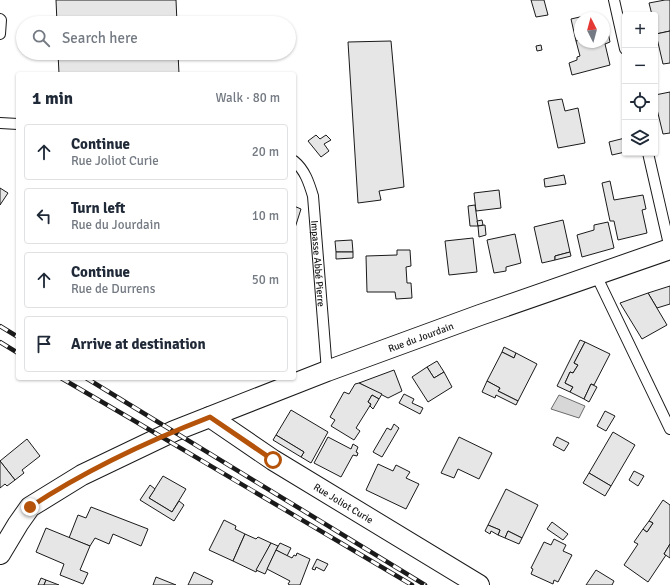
<!DOCTYPE html>
<meta charset="utf-8">
<style>
body{margin:0;font-family:Signika,sans-serif;background:#f2f2f3;color:#1f2937}
.controls{position:absolute;right:12px;top:12px;display:grid;overflow:hidden;border-radius:4px;box-shadow:0 1px 3px #0004}
.controls button{width:36px;height:36px;display:grid;place-items:center;padding:0;border:0;border-bottom:1px solid #e0e1e3;background:#fff;color:#1f2937;font:20px sans-serif}
.compass{position:absolute;left:574px;top:12px;width:36px;height:36px;border-radius:50%;background:#fff;box-shadow:0 1px 3px #0004;rotate:354deg}
.stop{position:absolute;width:12px;height:12px;margin:-9px;border:3px solid #b45309;border-radius:50%;background:#fff}
.stop.end{background:#b45309;border-color:#fff;box-shadow:0 1px 4px #0008}
.list{margin:0;padding:0;list-style:none}
h2{display:flex;justify-content:space-between;align-items:center;height:52px;margin:0;padding:0 16px;font-size:17px}
h2 small{font-size:13px;font-weight:400;color:#747a83}
.list li{display:grid;grid-template-columns:26px 1fr auto;gap:12px;align-items:center;box-sizing:border-box;height:56px;margin:0 8px 8px;padding:0 8px;border:1px solid #e0e1e3;border-radius:4px}
.list b{display:block;font-size:15px;white-space:nowrap}
.list p{margin:0;font-size:13px;white-space:nowrap;color:#747a83}
.list em{font-size:13px;font-style:normal;color:#747a83}
.icon{flex:none;width:22px;height:22px;fill:none;stroke:currentColor;stroke-width:2;stroke-linecap:round;stroke-linejoin:round}
.map{position:relative;flex:none;width:670px;height:585px;overflow:hidden}
.search{position:absolute;background:#fff;box-shadow:0 1px 3px #0004;left:16px;top:16px;width:280px;height:44px;display:flex;align-items:center;gap:10px;box-sizing:border-box;padding:0 14px;border-radius:22px;color:#747a83;font-size:15px}
.panel{position:absolute;background:#fff;box-shadow:0 1px 3px #0004;left:16px;top:72px;width:280px;height:308px;border-radius:4px}
.map>svg:first-child{display:block}
</style>
<div class="map">
<svg width="670" height="585" viewBox="0 0 670 585">
<rect width="100%" height="100%" fill="#fff"/>
<!-- water -->
<path fill="#d7d7d7" stroke="#6a6a6a" d="M559,395L585,406L579,418L551,409Z"/>
<!-- building -->
<g fill="#e6e6e6" stroke="#1a1a1a">
<path d="M56,0H176L177,23H57Z"/>
<path d="M531,0H544L548,15L536,17Z"/>
<path d="M665,0H670V31L656,34L655,15H652L649,3Z"/>
<path d="M593,14L594,18H580V40L576,41L571,19Z"/>
<path d="M670,31V63L663,64L656,34Z"/>
<path d="M608,32L610,42L605,44L610,65L572,75L569,63L577,60V57L580,56L576,41L580,40V42H604V33Z"/>
<path d="M391,41L404,187L379,191L381,200L358,203L348,42Z"/>
<path d="M541,45L542,50L537,51L536,46Z"/>
<path d="M58,53H178L179,74H59Z"/>
<path d="M670,92V133L663,134L655,101V95Z"/>
<path d="M562,99L565,111L578,108L585,143L558,148L548,101Z"/>
<path d="M316,135L320,139L326,135L331,140L324,144L329,151L321,157L308,141Z"/>
<path d="M625,138V152L612,155L609,142Z"/>
<path d="M564,175L566,184L545,187L544,179Z"/>
<path d="M610,181L614,200L643,195L646,209L642,210L647,233L618,240L614,221H610L602,183Z"/>
<path d="M0,188L8,193L0,205Z"/>
<path d="M499,190L501,208L476,211L474,193Z"/>
<path d="M475,205L478,226H470L468,206Z"/>
<path d="M294,206L301,209L294,231Z"/>
<path d="M482,220L483,225L478,226L477,221Z"/>
<path d="M563,220L570,252L555,256V260L542,263L534,227Z"/>
<path d="M608,222L614,248L582,257L577,235L594,230V225Z"/>
<path d="M485,225L486,235L479,237L478,226Z"/>
<path d="M515,234L521,263L506,267V271L494,273L487,240Z"/>
<path d="M473,238L477,272L449,275L445,241Z"/>
<path d="M352,240L353,252H336L335,241Z"/>
<path d="M397,250H410L411,266L406,267L407,283H411L412,298L396,299L395,292H367L366,256L397,255Z"/>
<path d="M336,252H353V258L336,259Z"/>
<path d="M570,252L571,256L555,260V256Z"/>
<path d="M670,286V304L657,308L648,293Z"/>
<path d="M648,293L667,325L642,339L620,303Z"/>
<path d="M580,340L585,342L574,363L578,365L573,373L570,372L565,383L573,387L570,392L557,386Z"/>
<path d="M585,342L610,354L594,385L591,384L584,399L570,392L573,387L565,383L570,372L573,373L578,365L574,363Z"/>
<path d="M504,347L516,353L514,358L502,352Z"/>
<path d="M502,352L514,358L516,353L537,364L518,401L498,391L500,388L487,381Z"/>
<path d="M437,361L444,372L434,378L427,367Z"/>
<path d="M427,367L434,378L444,372L452,387L428,402L412,377Z"/>
<path d="M394,370L402,391L388,398L359,383Z"/>
<path d="M487,381L500,388L498,391L518,401L516,405L496,395L495,398L482,392Z"/>
<path d="M359,383L382,394L379,399L372,395L368,402L371,404L356,428L360,431L354,440L331,426L335,420L330,417L344,392L349,394L355,384Z"/>
<path d="M591,384L597,387L589,402L584,399Z"/>
<path d="M404,394L414,399L412,403L423,408L420,414L399,403Z"/>
<path d="M372,395L379,399L373,409L370,406L371,404L368,402Z"/>
<path d="M291,410L328,432L311,463L301,457L304,452L276,435Z"/>
<path d="M605,411L615,416L606,431L597,426Z"/>
<path d="M394,424L399,428L382,457L373,452L387,428L391,430Z"/>
<path d="M613,432L635,445L611,486L589,473Z"/>
<path d="M276,435L304,452L301,457L273,440Z"/>
<path d="M328,437L351,449L353,444L358,447L356,452L358,453L357,456L353,455L341,477L314,463Z"/>
<path d="M459,437L492,453L479,479L458,469L454,478L441,473Z"/>
<path d="M557,437L569,443L564,451L553,445Z"/>
<path d="M27,439L40,456L22,470L24,473L15,480L0,461Z"/>
<path d="M0,461L15,480L7,486L5,484L0,488Z"/>
<path d="M378,464L393,471L396,465L410,472L406,478L419,484L406,509L366,490Z"/>
<path d="M634,471L644,476L638,486L629,480Z"/>
<path d="M589,473L611,486L605,496L583,483Z"/>
<path d="M163,476L186,489L172,512L149,498Z"/>
<path d="M150,485L155,489L149,498L172,512L179,501L184,505L174,521L140,500Z"/>
<path d="M506,489L538,505L522,538L508,531L505,538L498,535L500,530L488,525Z"/>
<path d="M663,500L670,505V544L664,554L666,555L648,582L624,565L638,544L634,542L643,529L647,532L653,523L649,521Z"/>
<path d="M91,507L148,529L141,546L113,534L109,544L95,538L90,546L69,538L78,515L86,518Z"/>
<path d="M224,520L236,526L235,529L245,534L233,561L209,550Z"/>
<path d="M649,521L653,523L647,532L643,529Z"/>
<path d="M552,522L568,534L563,540L547,529Z"/>
<path d="M488,525L500,530L498,535L491,531L490,534L485,531Z"/>
<path d="M46,528L90,546L80,570L88,573L83,584L60,575L64,564L36,552Z"/>
<path d="M508,531L522,538L519,544L505,538Z"/>
<path d="M245,534L256,539L258,537L271,543L256,572L233,561Z"/>
<path d="M554,539L566,545L563,551L572,555L558,582L554,580L553,584L531,574L533,569L531,568L544,542L551,545Z"/>
<path d="M271,543L278,546L265,574L256,570Z"/>
<path d="M280,543L291,548L287,556L276,550Z"/>
<path d="M670,544V558L664,554Z"/>
<path d="M276,550L292,558L294,555L296,556L297,553L310,559L300,585H290L288,584L290,581L267,569Z"/>
<path d="M317,559L328,564L324,571L316,567L315,570L312,569Z"/>
<path d="M596,570L614,581L612,585H586Z"/>
<path d="M194,572L213,581L211,585H188Z"/>
<path d="M156,577L176,585H153Z"/>
<path d="M41,578L46,580L44,585H38Z"/>
<path d="M46,580L59,585H44Z"/>
</g>
<g fill="none" stroke-linecap="round" stroke-linejoin="round">
<!-- lane casing -->
<g stroke="#1a1a1a" stroke-width="12">
<g id="lane">
<path d="M614,0L625,49"/>
<path d="M0,19L1,20L0,34"/>
<path d="M0,123L18,124"/>
<path d="M648,153L670,249"/>
<path id="s1" d="M294,161C305,170 309,183 313,196L327,371"/>
<path d="M596,275L670,429"/>
</g>
</g>
<!-- street casing -->
<g stroke="#1a1a1a" stroke-width="22">
<g id="street">
<path id="s2" d="M210,417L273,460L479,585"/>
<path id="s3" d="M0,554L18,524L30,507L82,475L174,431L327,371L480,315L670,249"/>
</g>
</g>
<!-- lane -->
<use href="#lane" stroke="#fff" stroke-width="10"/>
<!-- street -->
<use href="#street" stroke="#fff" stroke-width="20"/>
<!-- rail casing -->
<g stroke="#1a1a1a" stroke-width="4.5">
<g id="rail">
<path d="M0,326L18,337"/>
<path d="M0,342L18,353"/>
<path d="M61,378L133,420L412,585"/>
<path d="M86,378L425,585"/>
</g>
</g>
<!-- rail -->
<use href="#rail" stroke="#fff" stroke-width="3" stroke-dasharray="9" stroke-linecap="butt"/>
</g>
<g fill="none" stroke-linecap="round" stroke-linejoin="round">
<!-- route -->
<path stroke="#b45309" stroke-width="5" d="M30,507C86,470 148,441 210,417L273,460"/>
</g>
<g text-anchor="middle" stroke-width="3" stroke-linejoin="round" paint-order="stroke">
<!-- street labels -->
<g font-size="10" fill="#1a1a1a" stroke="#fff">
<text dy="4" stroke="none"><textPath href="#s1" startOffset="108">Impasse Abbé Pierre</textPath></text>
<text dy="4" stroke="none"><textPath href="#s3" startOffset="483">Rue du Jourdain</textPath></text>
<text dy="4" stroke="none"><textPath href="#s2" startOffset="159">Rue Joliot Curie</textPath></text>
</g>
</g>
</svg>
<div class="controls">
<button>+</button>
<button>−</button>
<button><svg class="icon" aria-label="locate" viewBox="0 0 24 24"><circle cx="12" cy="12" r="6"/><path d="M12 2v4M12 18v4M2 12h4M18 12h4"/></svg></button>
<button><svg class="icon" aria-label="layers" viewBox="0 0 24 24"><path d="M12 4l9 5-9 5-9-5zM3 14l9 5 9-5"/></svg></button>
</div>
<svg class="compass" viewBox="-18 -18 36 36"><path d="M0-13l5 13h-10z" fill="#e53935"/><path d="M0 13l5-13h-10z" fill="#747a83"/></svg>
<div class="stop" style="left:273px;top:460px"></div>
<div class="stop end" style="left:30px;top:507px"></div>
<div class="search"><svg class="icon" aria-label="search" viewBox="0 0 24 24"><circle cx="10" cy="10" r="6"/><path d="M15 15l6 6"/></svg>Search here</div>
<section class="panel">
<h2>1 min<small>Walk · 80 m</small></h2>
<ul class="list">
<li><svg class="icon" aria-label="ahead" viewBox="0 0 24 24"><path d="M12 20V5M6 11l6-6 6 6"/></svg><div><b>Continue</b><p>Rue Joliot Curie</p></div><em>20 m</em></li>
<li><svg class="icon" aria-label="left" viewBox="0 0 24 24"><path d="M17 20v-9H6M10 6l-5 5 5 5"/></svg><div><b>Turn left</b><p>Rue du Jourdain</p></div><em>10 m</em></li>
<li><svg class="icon" aria-label="ahead" viewBox="0 0 24 24"><path d="M12 20V5M6 11l6-6 6 6"/></svg><div><b>Continue</b><p>Rue de Durrens</p></div><em>50 m</em></li>
<li><svg class="icon" aria-label="arrive" viewBox="0 0 24 24"><path d="M6 21V4h12l-3 4 3 4H6"/></svg><div><b>Arrive at destination</b></div></li>
</ul>
</section>
</div>
